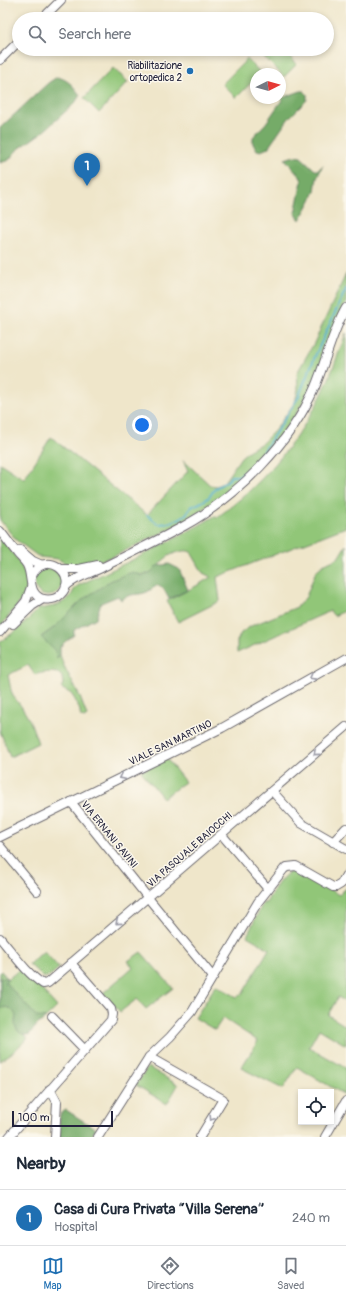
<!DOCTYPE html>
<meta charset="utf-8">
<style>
body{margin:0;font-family:Pangolin,sans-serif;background:#f6f6f7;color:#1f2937}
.controls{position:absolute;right:12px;bottom:12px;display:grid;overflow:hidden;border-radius:0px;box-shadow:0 2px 6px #0003}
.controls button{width:36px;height:36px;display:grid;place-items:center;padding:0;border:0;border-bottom:1px solid #e0e1e3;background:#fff;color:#1f2937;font:20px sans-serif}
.compass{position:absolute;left:250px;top:68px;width:36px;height:36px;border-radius:50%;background:#fff;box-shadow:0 2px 6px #0003;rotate:84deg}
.scale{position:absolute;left:12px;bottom:10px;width:101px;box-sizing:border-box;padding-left:4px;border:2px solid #22223b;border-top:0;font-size:11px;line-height:14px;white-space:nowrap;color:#22223b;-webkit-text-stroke:3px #fbf7ec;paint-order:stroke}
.you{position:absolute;left:142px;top:425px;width:14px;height:14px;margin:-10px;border:3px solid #fff;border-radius:50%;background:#1a73e8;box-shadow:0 0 0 6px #1a73e833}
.badge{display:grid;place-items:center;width:26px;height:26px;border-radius:50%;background:#1f6fb2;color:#fff;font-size:13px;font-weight:700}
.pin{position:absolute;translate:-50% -33px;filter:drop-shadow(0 1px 2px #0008)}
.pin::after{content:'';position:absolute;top:21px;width:14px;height:12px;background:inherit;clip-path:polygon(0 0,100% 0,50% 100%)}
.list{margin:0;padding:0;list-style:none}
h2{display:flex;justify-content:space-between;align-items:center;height:52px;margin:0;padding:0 16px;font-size:17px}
h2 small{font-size:13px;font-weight:400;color:#747a83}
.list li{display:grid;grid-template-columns:26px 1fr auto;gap:12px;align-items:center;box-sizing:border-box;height:56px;padding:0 16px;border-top:1px solid #e0e1e3}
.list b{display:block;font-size:15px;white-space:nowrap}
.list p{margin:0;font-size:13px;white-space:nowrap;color:#747a83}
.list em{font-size:13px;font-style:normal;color:#747a83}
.icon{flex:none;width:22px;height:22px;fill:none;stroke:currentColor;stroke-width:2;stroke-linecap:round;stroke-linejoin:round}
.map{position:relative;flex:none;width:346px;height:1137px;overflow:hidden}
.search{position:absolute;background:#fff;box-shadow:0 2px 6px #0003;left:12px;right:12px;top:12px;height:44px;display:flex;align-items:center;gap:10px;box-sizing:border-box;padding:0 14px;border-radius:22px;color:#747a83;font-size:15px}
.sheet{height:108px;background:#fff}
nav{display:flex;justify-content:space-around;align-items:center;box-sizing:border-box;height:56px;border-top:1px solid #e0e1e3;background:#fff;font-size:11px;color:#747a83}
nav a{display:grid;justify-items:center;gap:2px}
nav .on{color:#1f6fb2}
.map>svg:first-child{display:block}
</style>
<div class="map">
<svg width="346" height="1137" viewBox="0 0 346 1137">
<rect width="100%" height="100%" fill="#fbf7ec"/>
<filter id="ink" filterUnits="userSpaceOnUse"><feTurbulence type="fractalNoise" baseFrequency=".025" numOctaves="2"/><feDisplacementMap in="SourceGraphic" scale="8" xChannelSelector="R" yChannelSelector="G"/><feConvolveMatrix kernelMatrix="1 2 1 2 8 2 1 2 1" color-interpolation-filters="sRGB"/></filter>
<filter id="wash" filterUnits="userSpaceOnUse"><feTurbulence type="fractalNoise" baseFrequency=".012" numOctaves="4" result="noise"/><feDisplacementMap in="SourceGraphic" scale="16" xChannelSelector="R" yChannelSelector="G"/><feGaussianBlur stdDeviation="0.9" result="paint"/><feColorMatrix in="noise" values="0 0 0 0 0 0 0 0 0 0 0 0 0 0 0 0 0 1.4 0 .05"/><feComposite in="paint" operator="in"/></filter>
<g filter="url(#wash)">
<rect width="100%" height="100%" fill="#efe6ca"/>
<!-- green -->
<g fill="#91c678" stroke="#5a745a">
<path d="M258,49H282L297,64L284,77L257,50Z"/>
<path d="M247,59L261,73L256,74V78L236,98L222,84Z"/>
<path d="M113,68L128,82L99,113L84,98Z"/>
<path d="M346,274V302L314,380L306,397L295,416L260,463L242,480L210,505L180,524L112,557L89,564L70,566L58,559L39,557L16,540L0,520V463L24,479L51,437L147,515L188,471L183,460L210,485L217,486L224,482L241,457L248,451L262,443L275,430L295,402L298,389L297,373L314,343Z"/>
<path d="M346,333V527L217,577L220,601L178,622L167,601L198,585L211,577L203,573L191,552C186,550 183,551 179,552C158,556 157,579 136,574L94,593L82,600L55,627L41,637L55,651L57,658L60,655L64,666L80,697L87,716L84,718L81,717C80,715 80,713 80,711C79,707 75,699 72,695C70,692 65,691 61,688L63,684L62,677L58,673C50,672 42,672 35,675L28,665L8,675L11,690L13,696L21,706L30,721L38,743L10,757L0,731V642L17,630L39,609L55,606L65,601L71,596L75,588L79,585C125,564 171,542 215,516L216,518C261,486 296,444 321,396C331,376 338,354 346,333Z"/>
<path d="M0,537C13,554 33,573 25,596L0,627Z"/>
<path d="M346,545V610L334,616L330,611L237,653V641L241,633L251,626L297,607L306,597L316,571L323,565L338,558Z"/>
<circle cx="48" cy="582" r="14"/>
<path d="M166,758L185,782L163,798L141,771Z"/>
<path d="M292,871H296L316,883L317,882L339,895L346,888V1002L338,997L328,1015L346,1026V1045L319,1029L309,1047L346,1068L345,1095L297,1067L283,1089L241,1068L258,1041L223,1018L215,1030L195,1018L216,985L237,997L243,993L269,949L247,936L263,903H266C271,894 282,874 292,871Z"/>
<path d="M44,951L59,968C54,972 49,979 43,977L29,964Z"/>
<path d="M141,952L173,988L146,1009L137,999L120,1012L103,993L133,967L128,961Z"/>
<path d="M20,969L37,984L57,1007L46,1018H40L24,1034L28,1038L13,1052L0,1061V972L1,971L8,979Z"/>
<path d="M148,1067L178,1085L167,1104L136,1085Z"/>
</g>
<!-- forest -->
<g fill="#74ab68" stroke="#4b6652">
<path d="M57,77C68,79 74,87 80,95L75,103L44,131L16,151L9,160L0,163V128L48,83Z"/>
<path d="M301,91H304L307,94V100L289,118L268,148L261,151L257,150L253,144V137L266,123L284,97Z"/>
<path d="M294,156L301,157L315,170H318L323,165L317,178L315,191L311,200L300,220L295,213L302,181L300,176L285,159Z"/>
<path d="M169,564L179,569L188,590L169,599L163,588L158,585C154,587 151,590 147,592C138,596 131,592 121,600L118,596L101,603L96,618L74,630V635L66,641L60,647V655L56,658L55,651L41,637L55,627L82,600L110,581L124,575L133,572L143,576L150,573L157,566Z"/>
<path d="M3,977L8,979L5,982L37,1017L46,1018L37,1025L29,1035C17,1035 13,1027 16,1016C13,1009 8,1005 0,1009V978Z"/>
<path d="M66,1110L96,1129L91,1137H60L59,1129L60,1114Z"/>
</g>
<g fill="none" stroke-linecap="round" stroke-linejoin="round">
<!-- stream -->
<path stroke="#4aabc9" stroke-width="2" d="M147,515L158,524C167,524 177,521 185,515C188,513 189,508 193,506C200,503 202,503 209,497C212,494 213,490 217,487C222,483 228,483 231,476H240L256,463L298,398L316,354L346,289"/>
</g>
</g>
<g filter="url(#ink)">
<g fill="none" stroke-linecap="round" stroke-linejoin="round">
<!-- street casing -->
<g stroke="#6a676d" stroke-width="10">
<g id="street">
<path d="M42,19L61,0"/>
<path d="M0,60L19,41"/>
<path d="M0,531C6,538 11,546 17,553C20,557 24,560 27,565C33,576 27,594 43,599C49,600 56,599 60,595C82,575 43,546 31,578"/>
<path d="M20,550L33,561L42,565"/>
<path d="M62,569H79L98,565"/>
<path d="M66,586C77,576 90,574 103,567C130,554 158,540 184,526C237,497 291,443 315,387C326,361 332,332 346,308"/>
<path d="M13,624L32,606L43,599"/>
<path d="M0,632L26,601L31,587"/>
<path d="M272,791L301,823L346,849"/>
<path d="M71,802L149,899L213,977"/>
<path d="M222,835L268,889"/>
<path d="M0,837L222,728L346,658"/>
<path d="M333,842L346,828"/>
<path d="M0,846L37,891"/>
<path d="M0,938C13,953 26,973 43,984L48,983L346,727"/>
<path d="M52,1016L85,1050"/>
<path d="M149,1057L170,1037L192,1012L258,902L284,869L287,867L296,866L333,887H336L341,884L346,875"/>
<path d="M50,1089L57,1102L55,1137"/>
<path d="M9,1137L111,1020L112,1014L111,1009L71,963"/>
<path d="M98,1137L149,1057L223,1099L200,1137"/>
<path d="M325,1137L346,1101"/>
</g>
</g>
<!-- street -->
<use href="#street" stroke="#fff" stroke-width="8"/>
</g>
<!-- one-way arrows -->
<defs><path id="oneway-chevron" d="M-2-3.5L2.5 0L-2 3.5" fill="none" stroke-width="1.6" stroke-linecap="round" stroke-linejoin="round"/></defs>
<g stroke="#9c9ca7">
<use href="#oneway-chevron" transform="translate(312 677) rotate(151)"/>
<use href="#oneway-chevron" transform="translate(316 753) rotate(139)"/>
<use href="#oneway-chevron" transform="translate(122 777) rotate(154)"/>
<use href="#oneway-chevron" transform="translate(118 922) rotate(139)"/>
<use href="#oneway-chevron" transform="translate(212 1118) rotate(122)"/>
</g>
</g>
<!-- markers -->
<circle fill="#1f6fb2" stroke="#fbf7ec" stroke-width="1.5" cx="190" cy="71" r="4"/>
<g text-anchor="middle" stroke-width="3" stroke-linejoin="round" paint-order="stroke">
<!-- poi labels -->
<g font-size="10" fill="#22223b" stroke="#fbf7ec" text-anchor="end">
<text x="182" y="69">Riabilitazione<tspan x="182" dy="12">ortopedica 2</tspan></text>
</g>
<!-- street labels -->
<g font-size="10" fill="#22223b" stroke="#fbf7ec">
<text transform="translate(170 742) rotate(-26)" y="4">VIALE SAN MARTINO</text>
<text transform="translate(110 834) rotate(51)" y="4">VIA ERNANI SAVINI</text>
<text transform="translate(189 849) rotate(-41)" y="4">VIA PASQUALE BAIOCCHI</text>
</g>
</g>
</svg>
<div class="controls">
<button><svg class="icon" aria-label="locate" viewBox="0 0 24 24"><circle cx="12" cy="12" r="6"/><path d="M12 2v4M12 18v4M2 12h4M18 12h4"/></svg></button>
</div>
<svg class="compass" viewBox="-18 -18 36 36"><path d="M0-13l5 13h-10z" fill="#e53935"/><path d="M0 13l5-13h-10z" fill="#747a83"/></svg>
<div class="scale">100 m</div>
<div class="you"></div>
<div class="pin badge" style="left:87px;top:186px">1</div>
<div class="search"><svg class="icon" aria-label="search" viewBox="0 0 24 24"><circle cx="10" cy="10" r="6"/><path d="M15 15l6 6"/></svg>Search here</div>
</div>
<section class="sheet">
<h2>Nearby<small></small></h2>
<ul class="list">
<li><span class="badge">1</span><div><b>Casa di Cura Privata “Villa Serena”</b><p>Hospital</p></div><em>240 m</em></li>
</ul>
</section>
<nav>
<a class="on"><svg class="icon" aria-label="map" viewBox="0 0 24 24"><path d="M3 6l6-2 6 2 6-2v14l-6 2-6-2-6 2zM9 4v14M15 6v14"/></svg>Map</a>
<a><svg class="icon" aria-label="directions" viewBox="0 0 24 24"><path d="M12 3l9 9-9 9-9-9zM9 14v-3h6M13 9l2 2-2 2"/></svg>Directions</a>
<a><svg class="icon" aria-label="saved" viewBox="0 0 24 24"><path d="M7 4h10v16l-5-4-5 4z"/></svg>Saved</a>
</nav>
